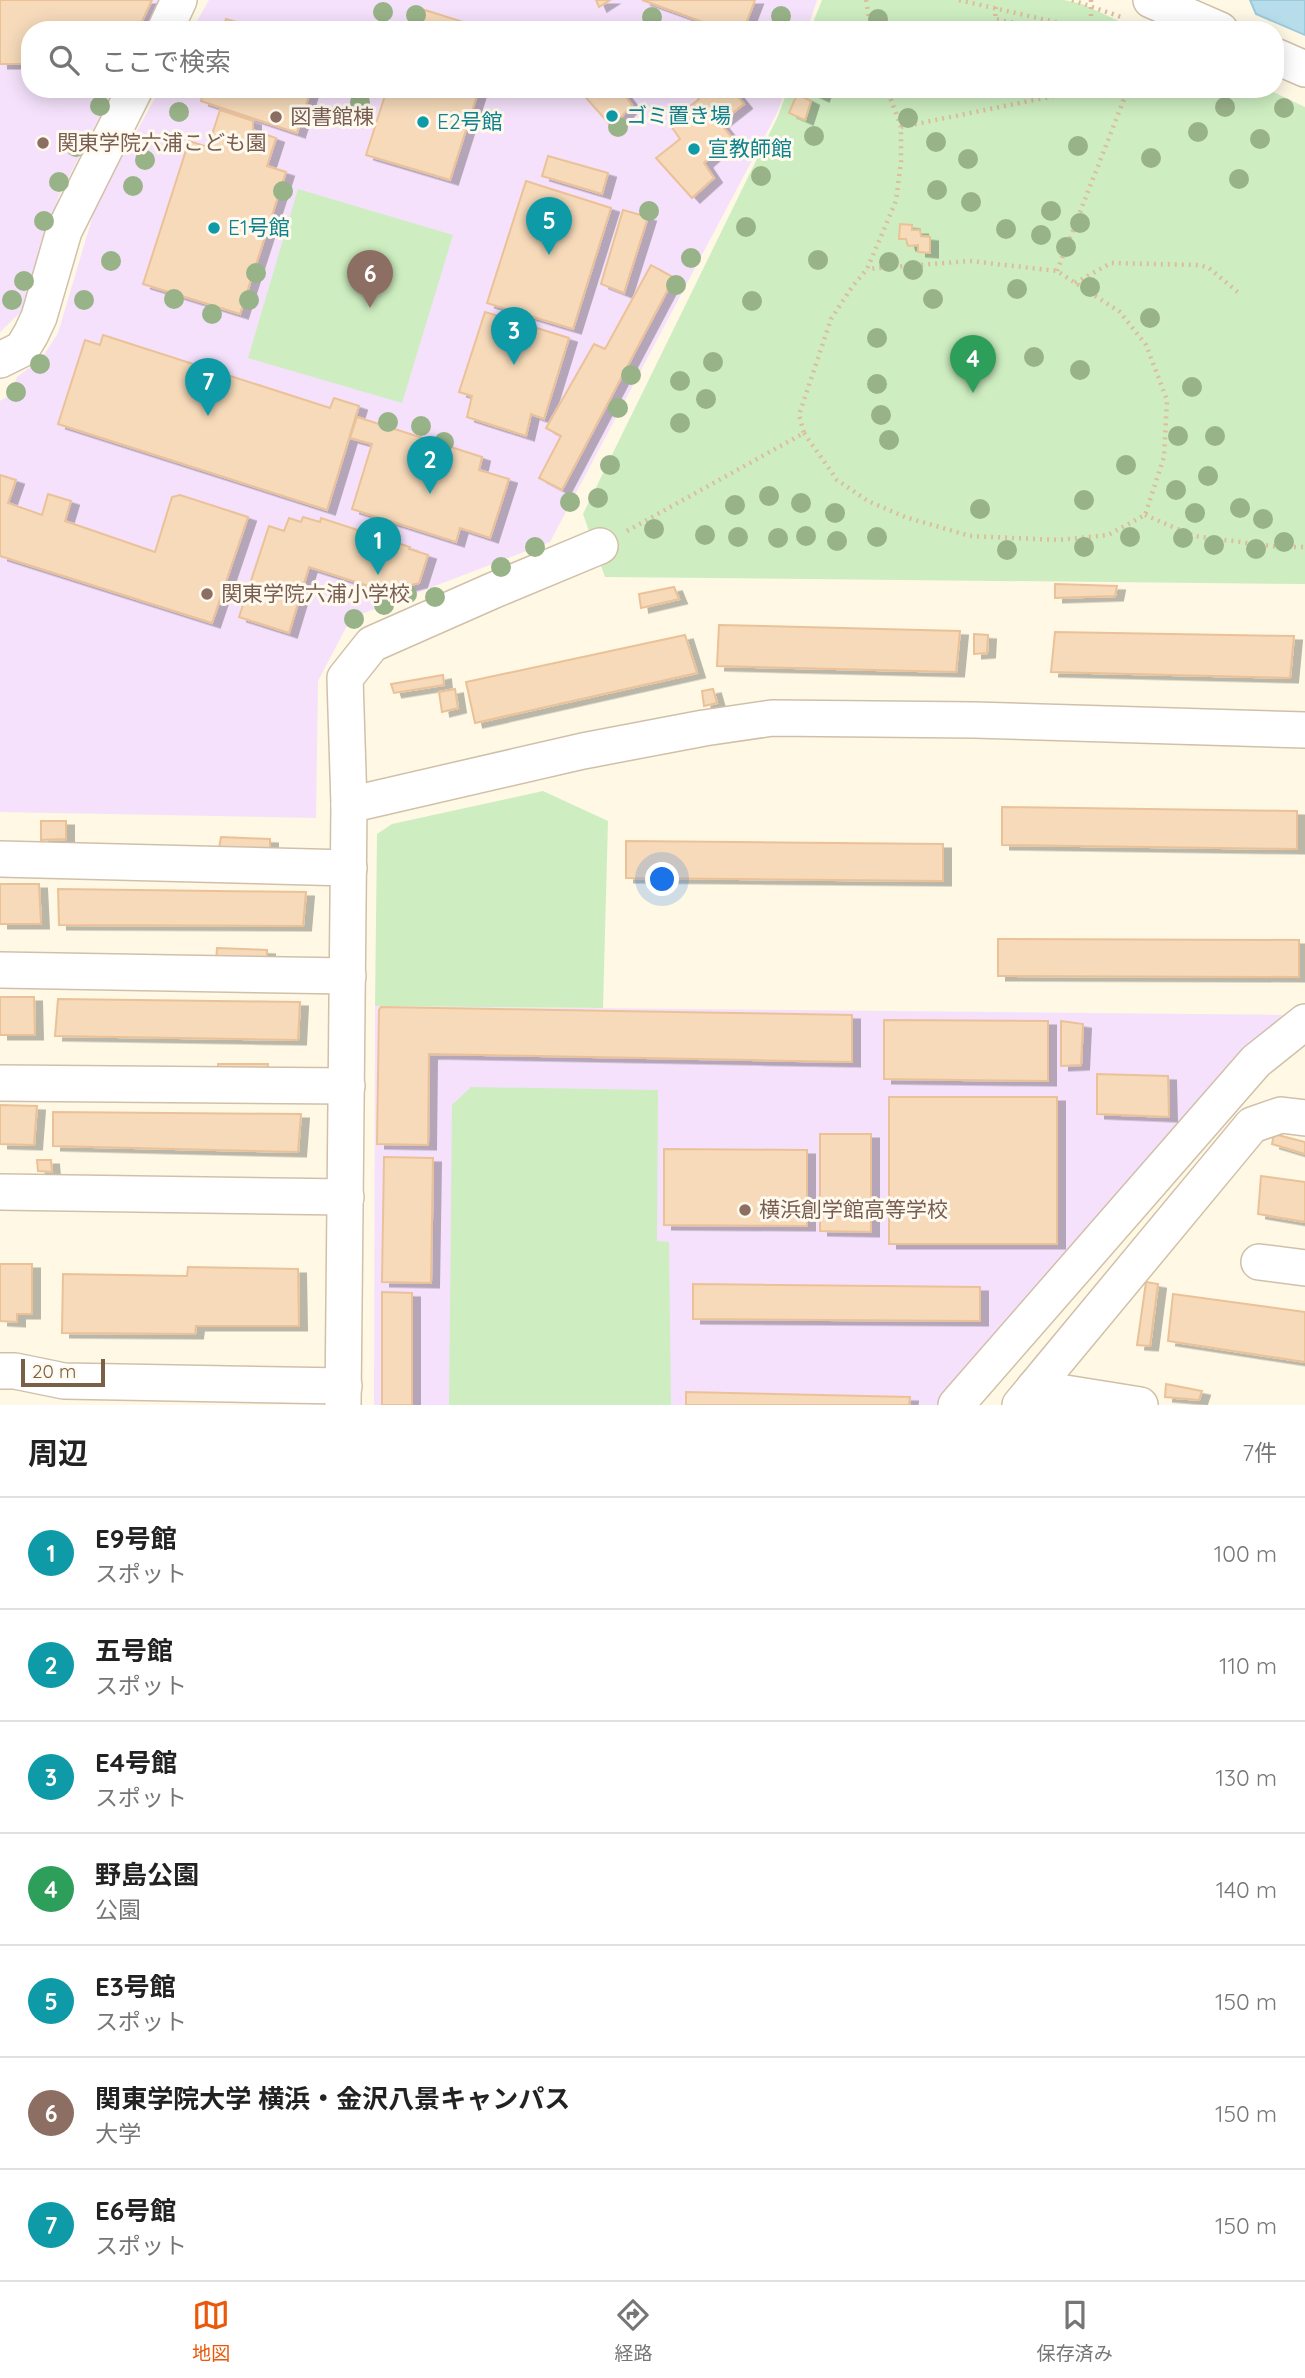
<!DOCTYPE html>
<html lang="ja">
<meta charset="utf-8">
<style>
body{margin:0;font-family:Quicksand,"Noto Sans JP",sans-serif;background:#f2f2f2;color:#222}
.scale{position:absolute;left:21px;bottom:18px;width:84px;box-sizing:border-box;padding-left:7px;border:4px solid #7a6047;border-top:0;font-size:19px;line-height:24px;white-space:nowrap;color:#7a6047;-webkit-text-stroke:5px #fffaed;paint-order:stroke}
.you{position:absolute;left:663px;top:880px;width:24px;height:24px;margin:-18px;border:5px solid #fff;border-radius:50%;background:#1a73e8;box-shadow:0 0 0 10px #1a73e833}
.badge{display:grid;place-items:center;width:46px;height:46px;border-radius:50%;background:#ea580c;color:#fff;font-size:23px;font-weight:700}
.pin{position:absolute;translate:-50% -58px;filter:drop-shadow(0 2px 4px #0008)}
.pin::after{content:'';position:absolute;top:37px;width:24px;height:21px;background:inherit;clip-path:polygon(0 0,100% 0,50% 100%)}
.list{margin:0;padding:0;list-style:none}
h2{display:flex;justify-content:space-between;align-items:center;height:91px;margin:0;padding:0 28px;font-size:30px}
h2 small{font-size:23px;font-weight:400;color:#767676}
.list li{display:grid;grid-template-columns:46px 1fr auto;gap:21px;align-items:center;box-sizing:border-box;height:112px;padding:0 28px;border-top:2px solid #e0e0e0}
.list b{display:block;font-size:26px;white-space:nowrap}
.list p{margin:0;font-size:23px;white-space:nowrap;color:#767676}
.list em{font-size:23px;font-style:normal;color:#767676}
.icon{flex:none;width:38px;height:38px;fill:none;stroke:currentColor;stroke-width:2;stroke-linecap:round;stroke-linejoin:round}
.map{position:relative;flex:none;width:1305px;height:1405px;overflow:hidden}
.search{position:absolute;background:#fff;box-shadow:0 4px 18px #0003;left:21px;right:21px;top:21px;height:77px;display:flex;align-items:center;gap:18px;box-sizing:border-box;padding:0 24px;border-radius:28px;color:#767676;font-size:26px}
.sheet{height:875px;background:#fff}
nav{display:flex;justify-content:space-around;align-items:center;box-sizing:border-box;height:98px;border-top:2px solid #e0e0e0;background:#fff;font-size:19px;color:#767676}
nav a{display:grid;justify-items:center;gap:4px}
nav .on{color:#ea580c}
.map>svg:first-child{display:block}
</style>
<div class="map">
<svg width="1305" height="1405" viewBox="0 0 1305 1405">
<defs>
<filter id="shadow"><feDropShadow dx="8" dy="4.5" stdDeviation="0" flood-color="#0004"/></filter>
</defs>
<rect width="100%" height="100%" fill="#fef8e5"/>
<!-- education -->
<g fill="#f5e1fb">
<path d="M0,0H160L145,30H30V89H114L59,196L33,271L31,302L0,332Z"/>
<path d="M209,0H817L807,30H192Z"/>
<path d="M160,89H786L776,115L550,542L351,618L318,681L316,818L0,812V401L10,395L17,377L42,358L58,333L96,205Z"/>
<path d="M375,1006L1286,1015L947,1405H374Z"/>
</g>
<!-- green -->
<g fill="#ceeec1">
<path d="M822,0H1064L1082,4L1138,30H810Z"/>
<path d="M788,89H1267L1305,107V584L605,577L583,514L778,116Z"/>
<path d="M298,189L453,235L402,403L248,358Z"/>
<path d="M543,791L608,821L603,1008L375,1006L377,834L392,824Z"/>
<path d="M471,1087L658,1090L657,1241L669,1242L671,1405H449L452,1105Z"/>
</g>
<!-- water -->
<path fill="#b7dcea" stroke="#9ccadd" stroke-width="2" d="M1250,0H1305V35L1256,14Z"/>
<!-- building -->
<g fill="#f6daba" stroke="#ebc298" stroke-width="2" filter="url(#shadow)">
<path d="M0,0H152L138,30H30V64H0Z"/>
<path d="M596,0H610L599,7Z"/>
<path d="M642,0H755L745,26H740L739,30H725Z"/>
<path d="M425,10L485,29L420,30Z"/>
<path d="M226,19L257,28L262,30H222Z"/>
<path d="M204,89H311L297,133L201,101Z"/>
<path d="M387,89H479L450,180L366,155Z"/>
<path d="M582,89H620L632,105L612,127L580,91Z"/>
<path d="M691,89H732L744,104L720,123L732,138L704,163L714,178L692,198L656,158L680,139L669,123L699,99Z"/>
<path d="M804,89H824L821,97Z"/>
<path d="M797,94L811,101L805,120L789,113Z"/>
<path d="M220,110L253,121V130L276,138L267,166L286,172L240,314L143,284L189,141L208,147Z"/>
<path d="M548,156L608,173L602,194L542,176Z"/>
<path d="M526,181L611,208L573,329L487,303Z"/>
<path d="M623,210L648,217L624,293L601,284Z"/>
<path d="M900,224L912,225V230H920L921,236L930,237V253L918,252V245L908,246L906,239H899Z"/>
<path d="M651,265L674,278L562,490L539,478L561,436L546,428L594,344L605,349Z"/>
<path d="M485,312L569,338L544,419L531,414L526,436L467,417L472,396L459,392Z"/>
<path d="M103,335L330,408L334,398L359,406L327,510L58,424L85,340L100,345Z"/>
<path d="M357,417L482,457L479,470L509,479L490,538L460,528L456,542L352,509L372,444L350,438Z"/>
<path d="M0,475L16,480L8,503L42,515L48,494L71,501L65,521L155,552L172,497L180,495L248,517L212,623L0,556Z"/>
<path d="M303,517L320,522L321,518L410,547L409,549L428,555L419,583L395,589L394,594L309,567L289,633L239,617L269,526L284,531L289,518L301,522Z"/>
<path d="M1055,584L1117,586L1115,596L1055,598Z"/>
<path d="M674,587L679,599L641,608L639,594Z"/>
<path d="M719,625L960,631L956,672L717,666Z"/>
<path d="M1055,632L1294,636L1290,678L1051,672Z"/>
<path d="M974,634L988,635L987,653L974,654Z"/>
<path d="M685,635L697,673L475,723L466,682Z"/>
<path d="M443,675L444,685L394,693L391,684Z"/>
<path d="M455,689L458,708L442,712L439,692Z"/>
<path d="M713,689L717,703L704,706L702,691Z"/>
<path d="M1002,807L1297,811V849L1002,845Z"/>
<path d="M41,821H66V839L41,840Z"/>
<path d="M221,837L270,839V850L219,848Z"/>
<path d="M626,841L943,844V881L626,878Z"/>
<path d="M0,884H39L41,924H0Z"/>
<path d="M58,889L306,892L303,926L59,925Z"/>
<path d="M998,939L1299,940V977L998,976Z"/>
<path d="M217,948L267,950V966L216,962Z"/>
<path d="M0,997H34L35,1035H0Z"/>
<path d="M58,999L300,1002L298,1040L55,1036Z"/>
<path d="M381,1007L852,1015V1062L429,1054L428,1145L377,1144L379,1010Z"/>
<path d="M884,1020L1048,1021V1081L884,1079Z"/>
<path d="M1061,1021L1083,1024L1081,1065L1061,1066Z"/>
<path d="M218,1064H268L267,1077L219,1075Z"/>
<path d="M1097,1074L1168,1076L1169,1117L1097,1114Z"/>
<rect x="889" y="1097" width="168" height="147"/>
<path d="M0,1105L37,1106L34,1145L0,1144Z"/>
<path d="M53,1112L301,1114L298,1152L53,1146Z"/>
<path d="M820,1134H871V1232L820,1231Z"/>
<path d="M1274,1134L1305,1142V1154L1272,1144Z"/>
<path d="M664,1149L807,1150V1226L664,1225Z"/>
<path d="M384,1157L433,1158L431,1283L382,1282Z"/>
<path d="M37,1160H51L52,1172L38,1171Z"/>
<path d="M1261,1176L1305,1182V1222L1258,1214Z"/>
<path d="M0,1264H32V1314H17V1322L0,1321Z"/>
<path d="M188,1267L298,1269L299,1326H196L195,1334L62,1333L63,1274L187,1276Z"/>
<path d="M1146,1282L1158,1284L1150,1346L1137,1345Z"/>
<path d="M693,1284L980,1287V1321L693,1319Z"/>
<path d="M382,1292L412,1293V1405H382Z"/>
<path d="M1173,1294L1305,1312V1362L1168,1341Z"/>
<path d="M1166,1384L1202,1391L1199,1400L1165,1397Z"/>
<path d="M686,1392L910,1397L909,1405H686Z"/>
</g>
<g fill="none" stroke-linecap="round" stroke-linejoin="round">
<!-- minor casing -->
<g stroke="#d1c0a9" stroke-width="38">
<g id="minor">
<path d="M1151,0L1220,30"/>
<path d="M165,30L179,0"/>
<path d="M1275,56L1305,69"/>
<path d="M0,360L22,349L31,334L39,317L64,231L135,89"/>
<path d="M349,805L345,678L372,644L492,591L600,546"/>
<path d="M0,859L349,868"/>
<path d="M0,970L348,976"/>
<path d="M0,1083L347,1086"/>
<path d="M0,1192L346,1197"/>
<path d="M1259,1262L1305,1268"/>
<path d="M0,1371H15L64,1381L344,1386"/>
<path d="M1034,1388L1140,1405"/>
<path d="M343,1405L349,805L583,751L704,728L772,718L974,720L1305,730"/>
<path d="M956,1405L1256,1061L1305,1022"/>
<path d="M1020,1405L1252,1125L1281,1115L1305,1118"/>
</g>
</g>
<!-- path -->
<g stroke="#dcbd9c" stroke-width="4.5" stroke-dasharray="2 5" stroke-linecap="butt">
<path d="M866,0L871,30"/>
<path d="M959,0L1090,30"/>
<path d="M1072,0L1124,18"/>
<path d="M996,7L995,19L1051,30"/>
<path d="M901,127L1089,89"/>
<path d="M1057,271L1128,89"/>
<path d="M1075,283L1111,263L1199,265L1209,268L1240,294"/>
<path d="M804,433L837,480L868,501L905,517L970,536L1059,540L1108,535L1145,515L1164,457L1167,400L1146,345L1120,312L1057,271L970,261L867,269"/>
<path d="M1145,515L1194,536L1279,547H1305"/>
<path d="M627,531L804,433L799,415L831,319L852,287L867,269L896,201L901,161V127L887,89"/>
</g>
<!-- minor -->
<use href="#minor" stroke="#fff" stroke-width="35"/>
<!-- path-bridge -->
<path stroke="#dcbd9c" stroke-width="4.5" stroke-dasharray="2 5" stroke-linecap="butt" d="M1091,0V30"/>
</g>
<!-- trees -->
<g fill="#99b388">
<circle cx="383" cy="12" r="10"/>
<circle cx="416" cy="15" r="10"/>
<circle cx="781" cy="16" r="10"/>
<circle cx="652" cy="17" r="10"/>
<circle cx="878" cy="19" r="10"/>
<circle cx="360" cy="102" r="10"/>
<circle cx="100" cy="106" r="10"/>
<circle cx="1225" cy="107" r="10"/>
<circle cx="1284" cy="108" r="10"/>
<circle cx="179" cy="112" r="10"/>
<circle cx="908" cy="118" r="10"/>
<circle cx="618" cy="127" r="10"/>
<circle cx="1198" cy="132" r="10"/>
<circle cx="814" cy="136" r="10"/>
<circle cx="1260" cy="139" r="10"/>
<circle cx="936" cy="142" r="10"/>
<circle cx="1078" cy="146" r="10"/>
<circle cx="76" cy="147" r="10"/>
<circle cx="1151" cy="158" r="10"/>
<circle cx="968" cy="159" r="10"/>
<circle cx="145" cy="160" r="10"/>
<circle cx="761" cy="176" r="10"/>
<circle cx="1239" cy="179" r="10"/>
<circle cx="59" cy="182" r="10"/>
<circle cx="133" cy="186" r="10"/>
<circle cx="937" cy="190" r="10"/>
<circle cx="283" cy="191" r="10"/>
<circle cx="971" cy="202" r="10"/>
<circle cx="649" cy="211" r="10"/>
<circle cx="1051" cy="211" r="10"/>
<circle cx="44" cy="221" r="10"/>
<circle cx="1080" cy="223" r="10"/>
<circle cx="746" cy="227" r="10"/>
<circle cx="1006" cy="229" r="10"/>
<circle cx="1041" cy="235" r="10"/>
<circle cx="1066" cy="247" r="10"/>
<circle cx="691" cy="258" r="10"/>
<circle cx="818" cy="260" r="10"/>
<circle cx="111" cy="261" r="10"/>
<circle cx="889" cy="262" r="10"/>
<circle cx="913" cy="270" r="10"/>
<circle cx="256" cy="273" r="10"/>
<circle cx="24" cy="281" r="10"/>
<circle cx="676" cy="285" r="10"/>
<circle cx="1090" cy="287" r="10"/>
<circle cx="1017" cy="289" r="10"/>
<circle cx="174" cy="299" r="10"/>
<circle cx="933" cy="299" r="10"/>
<circle cx="12" cy="300" r="10"/>
<circle cx="84" cy="300" r="10"/>
<circle cx="249" cy="300" r="10"/>
<circle cx="752" cy="301" r="10"/>
<circle cx="212" cy="314" r="10"/>
<circle cx="1150" cy="318" r="10"/>
<circle cx="877" cy="338" r="10"/>
<circle cx="1034" cy="357" r="10"/>
<circle cx="713" cy="362" r="10"/>
<circle cx="40" cy="364" r="10"/>
<circle cx="1080" cy="370" r="10"/>
<circle cx="631" cy="375" r="10"/>
<circle cx="680" cy="381" r="10"/>
<circle cx="877" cy="384" r="10"/>
<circle cx="1192" cy="387" r="10"/>
<circle cx="16" cy="392" r="10"/>
<circle cx="706" cy="399" r="10"/>
<circle cx="618" cy="408" r="10"/>
<circle cx="881" cy="415" r="10"/>
<circle cx="388" cy="422" r="10"/>
<circle cx="680" cy="423" r="10"/>
<circle cx="421" cy="426" r="10"/>
<circle cx="1178" cy="436" r="10"/>
<circle cx="1215" cy="436" r="10"/>
<circle cx="889" cy="440" r="10"/>
<circle cx="444" cy="442" r="10"/>
<circle cx="610" cy="465" r="10"/>
<circle cx="1126" cy="465" r="10"/>
<circle cx="1208" cy="476" r="10"/>
<circle cx="1176" cy="490" r="10"/>
<circle cx="769" cy="496" r="10"/>
<circle cx="598" cy="498" r="10"/>
<circle cx="1084" cy="500" r="10"/>
<circle cx="570" cy="502" r="10"/>
<circle cx="801" cy="503" r="10"/>
<circle cx="735" cy="505" r="10"/>
<circle cx="1240" cy="508" r="10"/>
<circle cx="980" cy="509" r="10"/>
<circle cx="835" cy="513" r="10"/>
<circle cx="1195" cy="513" r="10"/>
<circle cx="1263" cy="519" r="10"/>
<circle cx="654" cy="529" r="10"/>
<circle cx="705" cy="535" r="10"/>
<circle cx="806" cy="536" r="10"/>
<circle cx="738" cy="537" r="10"/>
<circle cx="877" cy="537" r="10"/>
<circle cx="1130" cy="537" r="10"/>
<circle cx="778" cy="538" r="10"/>
<circle cx="1183" cy="538" r="10"/>
<circle cx="837" cy="541" r="10"/>
<circle cx="1284" cy="542" r="10"/>
<circle cx="1214" cy="545" r="10"/>
<circle cx="535" cy="547" r="10"/>
<circle cx="1084" cy="547" r="10"/>
<circle cx="1256" cy="549" r="10"/>
<circle cx="1007" cy="550" r="10"/>
<circle cx="501" cy="567" r="10"/>
<circle cx="407" cy="594" r="10"/>
<circle cx="435" cy="597" r="10"/>
<circle cx="384" cy="605" r="10"/>
<circle cx="354" cy="619" r="10"/>
</g>
<!-- markers -->
<g fill="#0f9aa8" stroke="#fffaed" stroke-width="2.5">
<circle cx="612" cy="116" r="7"/>
<circle cx="423" cy="122" r="7"/>
<circle cx="694" cy="149" r="7"/>
<circle cx="214" cy="228" r="7"/>
</g>
<g fill="#8d6e63" stroke="#fffaed" stroke-width="2.5">
<circle cx="276" cy="117" r="7"/>
<circle cx="43" cy="143" r="7"/>
<circle cx="207" cy="594" r="7"/>
<circle cx="745" cy="1210" r="7"/>
</g>
<g text-anchor="middle" stroke-width="6" stroke-linejoin="round" paint-order="stroke">
<!-- culture labels -->
<g font-size="21" fill="#0d838f" stroke="#fffaed" text-anchor="start">
<text x="626" y="123">ゴミ置き場</text>
<text x="437" y="129">E2号館</text>
<text x="708" y="156">宣教師館</text>
<text x="228" y="235">E1号館</text>
</g>
<!-- education labels -->
<g font-size="21" fill="#785e54" stroke="#fffaed" text-anchor="start">
<text x="290" y="124">図書館棟</text>
<text x="57" y="150">関東学院六浦こども園</text>
<text x="221" y="601">関東学院六浦小学校</text>
<text x="759" y="1217">横浜創学館高等学校</text>
</g>
</g>
</svg>
<div class="scale">20 m</div>
<div class="you"></div>
<div class="pin badge" style="left:378px;top:575px;background:#0f9aa8">1</div>
<div class="pin badge" style="left:430px;top:494px;background:#0f9aa8">2</div>
<div class="pin badge" style="left:514px;top:365px;background:#0f9aa8">3</div>
<div class="pin badge" style="left:973px;top:393px;background:#2e9e5b">4</div>
<div class="pin badge" style="left:549px;top:255px;background:#0f9aa8">5</div>
<div class="pin badge" style="left:370px;top:308px;background:#8d6e63">6</div>
<div class="pin badge" style="left:208px;top:416px;background:#0f9aa8">7</div>
<div class="search"><svg class="icon" aria-label="search" viewBox="0 0 24 24"><circle cx="10" cy="10" r="6"/><path d="M15 15l6 6"/></svg>ここで検索</div>
</div>
<section class="sheet">
<h2>周辺<small>7件</small></h2>
<ul class="list">
<li><span class="badge" style="background:#0f9aa8">1</span><div><b>E9号館</b><p>スポット</p></div><em>100 m</em></li>
<li><span class="badge" style="background:#0f9aa8">2</span><div><b>五号館</b><p>スポット</p></div><em>110 m</em></li>
<li><span class="badge" style="background:#0f9aa8">3</span><div><b>E4号館</b><p>スポット</p></div><em>130 m</em></li>
<li><span class="badge" style="background:#2e9e5b">4</span><div><b>野島公園</b><p>公園</p></div><em>140 m</em></li>
<li><span class="badge" style="background:#0f9aa8">5</span><div><b>E3号館</b><p>スポット</p></div><em>150 m</em></li>
<li><span class="badge" style="background:#8d6e63">6</span><div><b>関東学院大学 横浜・金沢八景キャンパス</b><p>大学</p></div><em>150 m</em></li>
<li><span class="badge" style="background:#0f9aa8">7</span><div><b>E6号館</b><p>スポット</p></div><em>150 m</em></li>
</ul>
</section>
<nav>
<a class="on"><svg class="icon" aria-label="map" viewBox="0 0 24 24"><path d="M3 6l6-2 6 2 6-2v14l-6 2-6-2-6 2zM9 4v14M15 6v14"/></svg>地図</a>
<a><svg class="icon" aria-label="directions" viewBox="0 0 24 24"><path d="M12 3l9 9-9 9-9-9zM9 14v-3h6M13 9l2 2-2 2"/></svg>経路</a>
<a><svg class="icon" aria-label="saved" viewBox="0 0 24 24"><path d="M7 4h10v16l-5-4-5 4z"/></svg>保存済み</a>
</nav>
